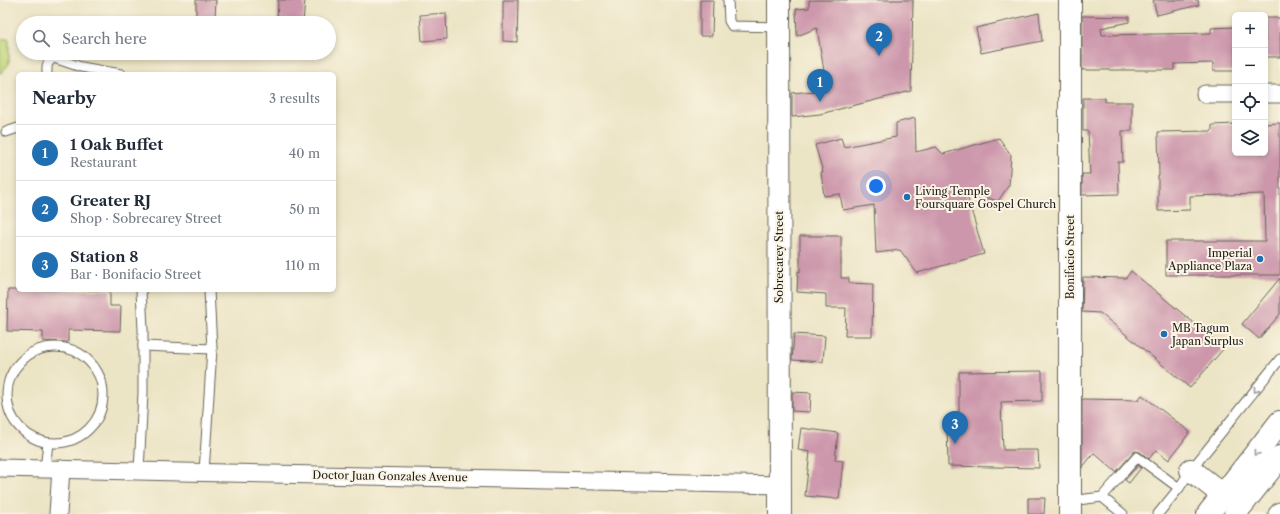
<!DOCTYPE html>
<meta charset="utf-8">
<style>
body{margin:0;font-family:"Libre Caslon Text",serif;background:#f2f2f3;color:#1f2937}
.controls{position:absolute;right:12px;top:12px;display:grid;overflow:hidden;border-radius:6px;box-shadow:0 2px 6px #0003}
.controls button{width:36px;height:36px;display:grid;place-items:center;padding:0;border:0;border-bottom:1px solid #e0e1e3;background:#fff;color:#1f2937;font:20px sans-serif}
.you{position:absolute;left:876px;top:186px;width:14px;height:14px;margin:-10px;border:3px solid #fff;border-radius:50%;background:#1a73e8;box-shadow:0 0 0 6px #1a73e833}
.badge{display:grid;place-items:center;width:26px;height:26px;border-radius:50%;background:#1f6fb2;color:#fff;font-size:13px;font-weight:700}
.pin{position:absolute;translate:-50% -33px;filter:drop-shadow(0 1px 2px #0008)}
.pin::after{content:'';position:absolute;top:21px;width:14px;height:12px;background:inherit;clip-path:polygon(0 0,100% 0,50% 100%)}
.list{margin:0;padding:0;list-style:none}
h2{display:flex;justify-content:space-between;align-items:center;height:52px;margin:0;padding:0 16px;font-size:17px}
h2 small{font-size:13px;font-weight:400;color:#747a83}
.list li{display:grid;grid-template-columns:26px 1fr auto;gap:12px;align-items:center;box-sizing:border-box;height:56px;padding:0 16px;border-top:1px solid #e0e1e3}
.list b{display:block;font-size:15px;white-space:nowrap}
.list p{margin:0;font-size:13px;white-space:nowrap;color:#747a83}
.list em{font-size:13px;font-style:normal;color:#747a83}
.icon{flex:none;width:22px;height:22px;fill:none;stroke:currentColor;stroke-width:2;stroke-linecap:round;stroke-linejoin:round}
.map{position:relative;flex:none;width:1280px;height:514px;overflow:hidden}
.search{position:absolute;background:#fff;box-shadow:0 2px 6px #0003;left:16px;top:16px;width:320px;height:44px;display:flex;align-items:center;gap:10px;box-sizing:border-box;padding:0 14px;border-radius:22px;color:#747a83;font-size:15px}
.panel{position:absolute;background:#fff;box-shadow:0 2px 6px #0003;left:16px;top:72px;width:320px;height:220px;border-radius:6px}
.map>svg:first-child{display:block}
</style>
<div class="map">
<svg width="1280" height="514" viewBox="0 0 1280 514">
<rect width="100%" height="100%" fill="#fcf5e5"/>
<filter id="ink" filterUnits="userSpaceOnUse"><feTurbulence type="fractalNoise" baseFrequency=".025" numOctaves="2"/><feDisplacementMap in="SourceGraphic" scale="8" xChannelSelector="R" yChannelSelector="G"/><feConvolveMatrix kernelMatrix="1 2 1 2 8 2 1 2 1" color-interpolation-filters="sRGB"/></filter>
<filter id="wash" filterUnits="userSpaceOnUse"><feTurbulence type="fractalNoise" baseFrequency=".012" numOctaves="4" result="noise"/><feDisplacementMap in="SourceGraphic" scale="16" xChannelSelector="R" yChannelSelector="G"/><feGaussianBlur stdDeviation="0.9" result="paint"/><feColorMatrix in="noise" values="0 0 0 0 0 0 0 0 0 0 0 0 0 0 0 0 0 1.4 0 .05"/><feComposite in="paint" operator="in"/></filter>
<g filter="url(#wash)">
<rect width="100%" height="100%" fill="#ebe4c5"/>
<!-- green -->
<path fill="#c1d679" stroke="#6e794a" d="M0,39H9V64L0,74Z"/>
<g id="blocks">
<!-- building -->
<g fill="#cc96ab">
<path d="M196,0H216L215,17L196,16Z"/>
<path d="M278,0H305L303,23H277Z"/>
<path d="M503,0H518L517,42L503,41Z"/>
<path d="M700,0H713L712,36H700Z"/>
<path d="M809,0H913L911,91L820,114L792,117V93L827,90L817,28L797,36L796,9L809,8Z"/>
<path d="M1153,0H1198L1199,5L1157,15Z"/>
<path d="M446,13L447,39L422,41L420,15Z"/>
<path d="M1039,13L1042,41L981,53L976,28Z"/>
<path d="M1082,16L1129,17V22L1101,28L1102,35L1211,33V28L1235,27V71H1213V63L1174,64V70H1082Z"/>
<rect x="1265" y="18" width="15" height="39"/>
<path d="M1083,98H1105V102H1132V131H1122L1123,162H1118L1119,194L1082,195V174H1090L1088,131H1083Z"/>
<path d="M915,118L916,152L936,147L943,154L999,138L1011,155L1009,185L998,201L966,192L984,254L917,273L900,250L876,253L874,205L843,210L840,194L824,196L821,172H823L815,145L841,138L844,147L896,137V123Z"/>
<path d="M1280,123V275H1166V241H1265L1264,194L1190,196V210L1158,211V176H1159L1158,132L1212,131V125L1235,124V153H1265V124Z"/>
<path d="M800,236H841V278H849V283L873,284L872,336H845L846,308H826V294L797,292L798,271L800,272Z"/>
<path d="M1131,271L1224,348L1190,388L1100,313L1082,312L1083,277L1126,278Z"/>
<path d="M1280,278V314L1259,339L1242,324Z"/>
<path d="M8,290H110V306H121L120,331L68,330V342L43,341V332L7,331Z"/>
<path d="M794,334L825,336L823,362L792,360Z"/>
<path d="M1042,371V401L1001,402L1003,450H1038L1039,468L948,466L947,424H959V372Z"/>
<path d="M792,392L811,393L810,412L792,411Z"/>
<path d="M1142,395L1190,432L1169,460L1156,450L1149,459L1140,452L1135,451L1116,472L1094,453L1082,468V399L1138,400Z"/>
<path d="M801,428L838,433L835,460L843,461L839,499L805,496L810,452L798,450Z"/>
<path d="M1138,465L1141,468L1129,483L1125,480Z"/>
<path d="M1028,498H1045L1044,514H1028Z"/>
</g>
</g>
</g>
<g filter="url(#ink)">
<use href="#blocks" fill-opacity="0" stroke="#646257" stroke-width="1"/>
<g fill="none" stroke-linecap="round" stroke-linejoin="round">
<!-- lane casing -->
<g stroke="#646257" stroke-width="11">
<g id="lane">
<path d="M728,0L729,21L732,26L779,27"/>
<path d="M47,74C47,66 46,62 54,58L81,67L121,74"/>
<path d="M6,132L18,128"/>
<path d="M143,346L212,349"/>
<circle cx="55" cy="395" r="48"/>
<path d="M45,469L48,443"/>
<path d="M139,471L143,393V330L141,290"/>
<path d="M204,472L212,349L209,290"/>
<path d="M1102,497L1123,514"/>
<path d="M1070,501L1102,497L1137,457L1179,488"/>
<path d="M1158,514L1179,488L1191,470L1280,359"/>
</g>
</g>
<!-- street casing -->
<g stroke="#646257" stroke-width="19">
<g id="street">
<path d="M1205,94H1235"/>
<path d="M1265,94H1280"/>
<path d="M0,468L780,485"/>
<path d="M58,514L61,469"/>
<path d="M1277,514L1280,511"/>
</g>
</g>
<!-- secondary casing -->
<g stroke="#646257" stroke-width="24">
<g id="secondary">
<path d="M779,0L780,514"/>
<path d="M1070,0V514"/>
</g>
</g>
<!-- highway casing -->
<g stroke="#646257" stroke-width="24">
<g id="highway">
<path d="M1191,470L1223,495"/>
<path d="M1208,514L1280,422"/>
<path d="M1235,514L1280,457"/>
</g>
</g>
<!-- lane -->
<use href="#lane" stroke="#fff" stroke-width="9"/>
<!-- street -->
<use href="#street" stroke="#fff" stroke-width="17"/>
<!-- secondary -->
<use href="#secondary" stroke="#fff" stroke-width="22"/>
<!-- highway -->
<use href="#highway" stroke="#fff" stroke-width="22"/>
</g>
<!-- one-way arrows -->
<defs><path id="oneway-chevron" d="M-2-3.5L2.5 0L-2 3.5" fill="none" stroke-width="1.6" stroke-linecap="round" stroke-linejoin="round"/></defs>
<g stroke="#999">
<use href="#oneway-chevron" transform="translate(1256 390) rotate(129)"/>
<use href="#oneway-chevron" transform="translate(1256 453) rotate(128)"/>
</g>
</g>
<!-- markers -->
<g fill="#1f6fb2" stroke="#fcf5e5" stroke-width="1.5">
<circle cx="907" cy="197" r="4"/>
<circle cx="1260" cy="259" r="4"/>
<circle cx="1164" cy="334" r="4"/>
</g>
<g text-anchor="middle" stroke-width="4" stroke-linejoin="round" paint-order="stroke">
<!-- poi labels -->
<g font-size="11" fill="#1c1c1c" stroke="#fcf5e5" text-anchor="start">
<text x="915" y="195">Living Temple<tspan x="915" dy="13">Foursquare Gospel Church</tspan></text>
<text x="1252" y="257" text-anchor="end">Imperial<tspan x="1252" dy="13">Appliance Plaza</tspan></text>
<text x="1172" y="332">MB Tagum<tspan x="1172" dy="13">Japan Surplus</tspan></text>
</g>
<!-- street labels -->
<g font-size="11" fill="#1c1c1c" stroke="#fcf5e5">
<text transform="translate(779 257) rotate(-90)" y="4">Sobrecarey Street</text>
<text transform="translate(1070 257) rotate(-90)" y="4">Bonifacio Street</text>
<text transform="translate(390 476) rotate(1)" y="4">Doctor Juan Gonzales Avenue</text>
</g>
</g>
</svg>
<div class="controls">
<button>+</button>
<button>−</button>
<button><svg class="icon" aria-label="locate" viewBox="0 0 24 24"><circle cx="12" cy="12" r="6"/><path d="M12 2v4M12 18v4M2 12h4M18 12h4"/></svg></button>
<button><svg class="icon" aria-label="layers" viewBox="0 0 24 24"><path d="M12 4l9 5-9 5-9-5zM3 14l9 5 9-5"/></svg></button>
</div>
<div class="you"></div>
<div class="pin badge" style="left:820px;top:102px">1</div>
<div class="pin badge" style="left:879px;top:56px">2</div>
<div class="pin badge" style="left:955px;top:444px">3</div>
<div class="search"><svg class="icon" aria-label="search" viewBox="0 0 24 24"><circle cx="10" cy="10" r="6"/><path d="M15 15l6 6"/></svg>Search here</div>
<section class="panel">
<h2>Nearby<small>3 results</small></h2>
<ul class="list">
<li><span class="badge">1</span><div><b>1 Oak Buffet</b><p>Restaurant</p></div><em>40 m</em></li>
<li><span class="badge">2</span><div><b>Greater RJ</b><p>Shop · Sobrecarey Street</p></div><em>50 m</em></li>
<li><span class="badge">3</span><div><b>Station 8</b><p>Bar · Bonifacio Street</p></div><em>110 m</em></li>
</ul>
</section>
</div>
